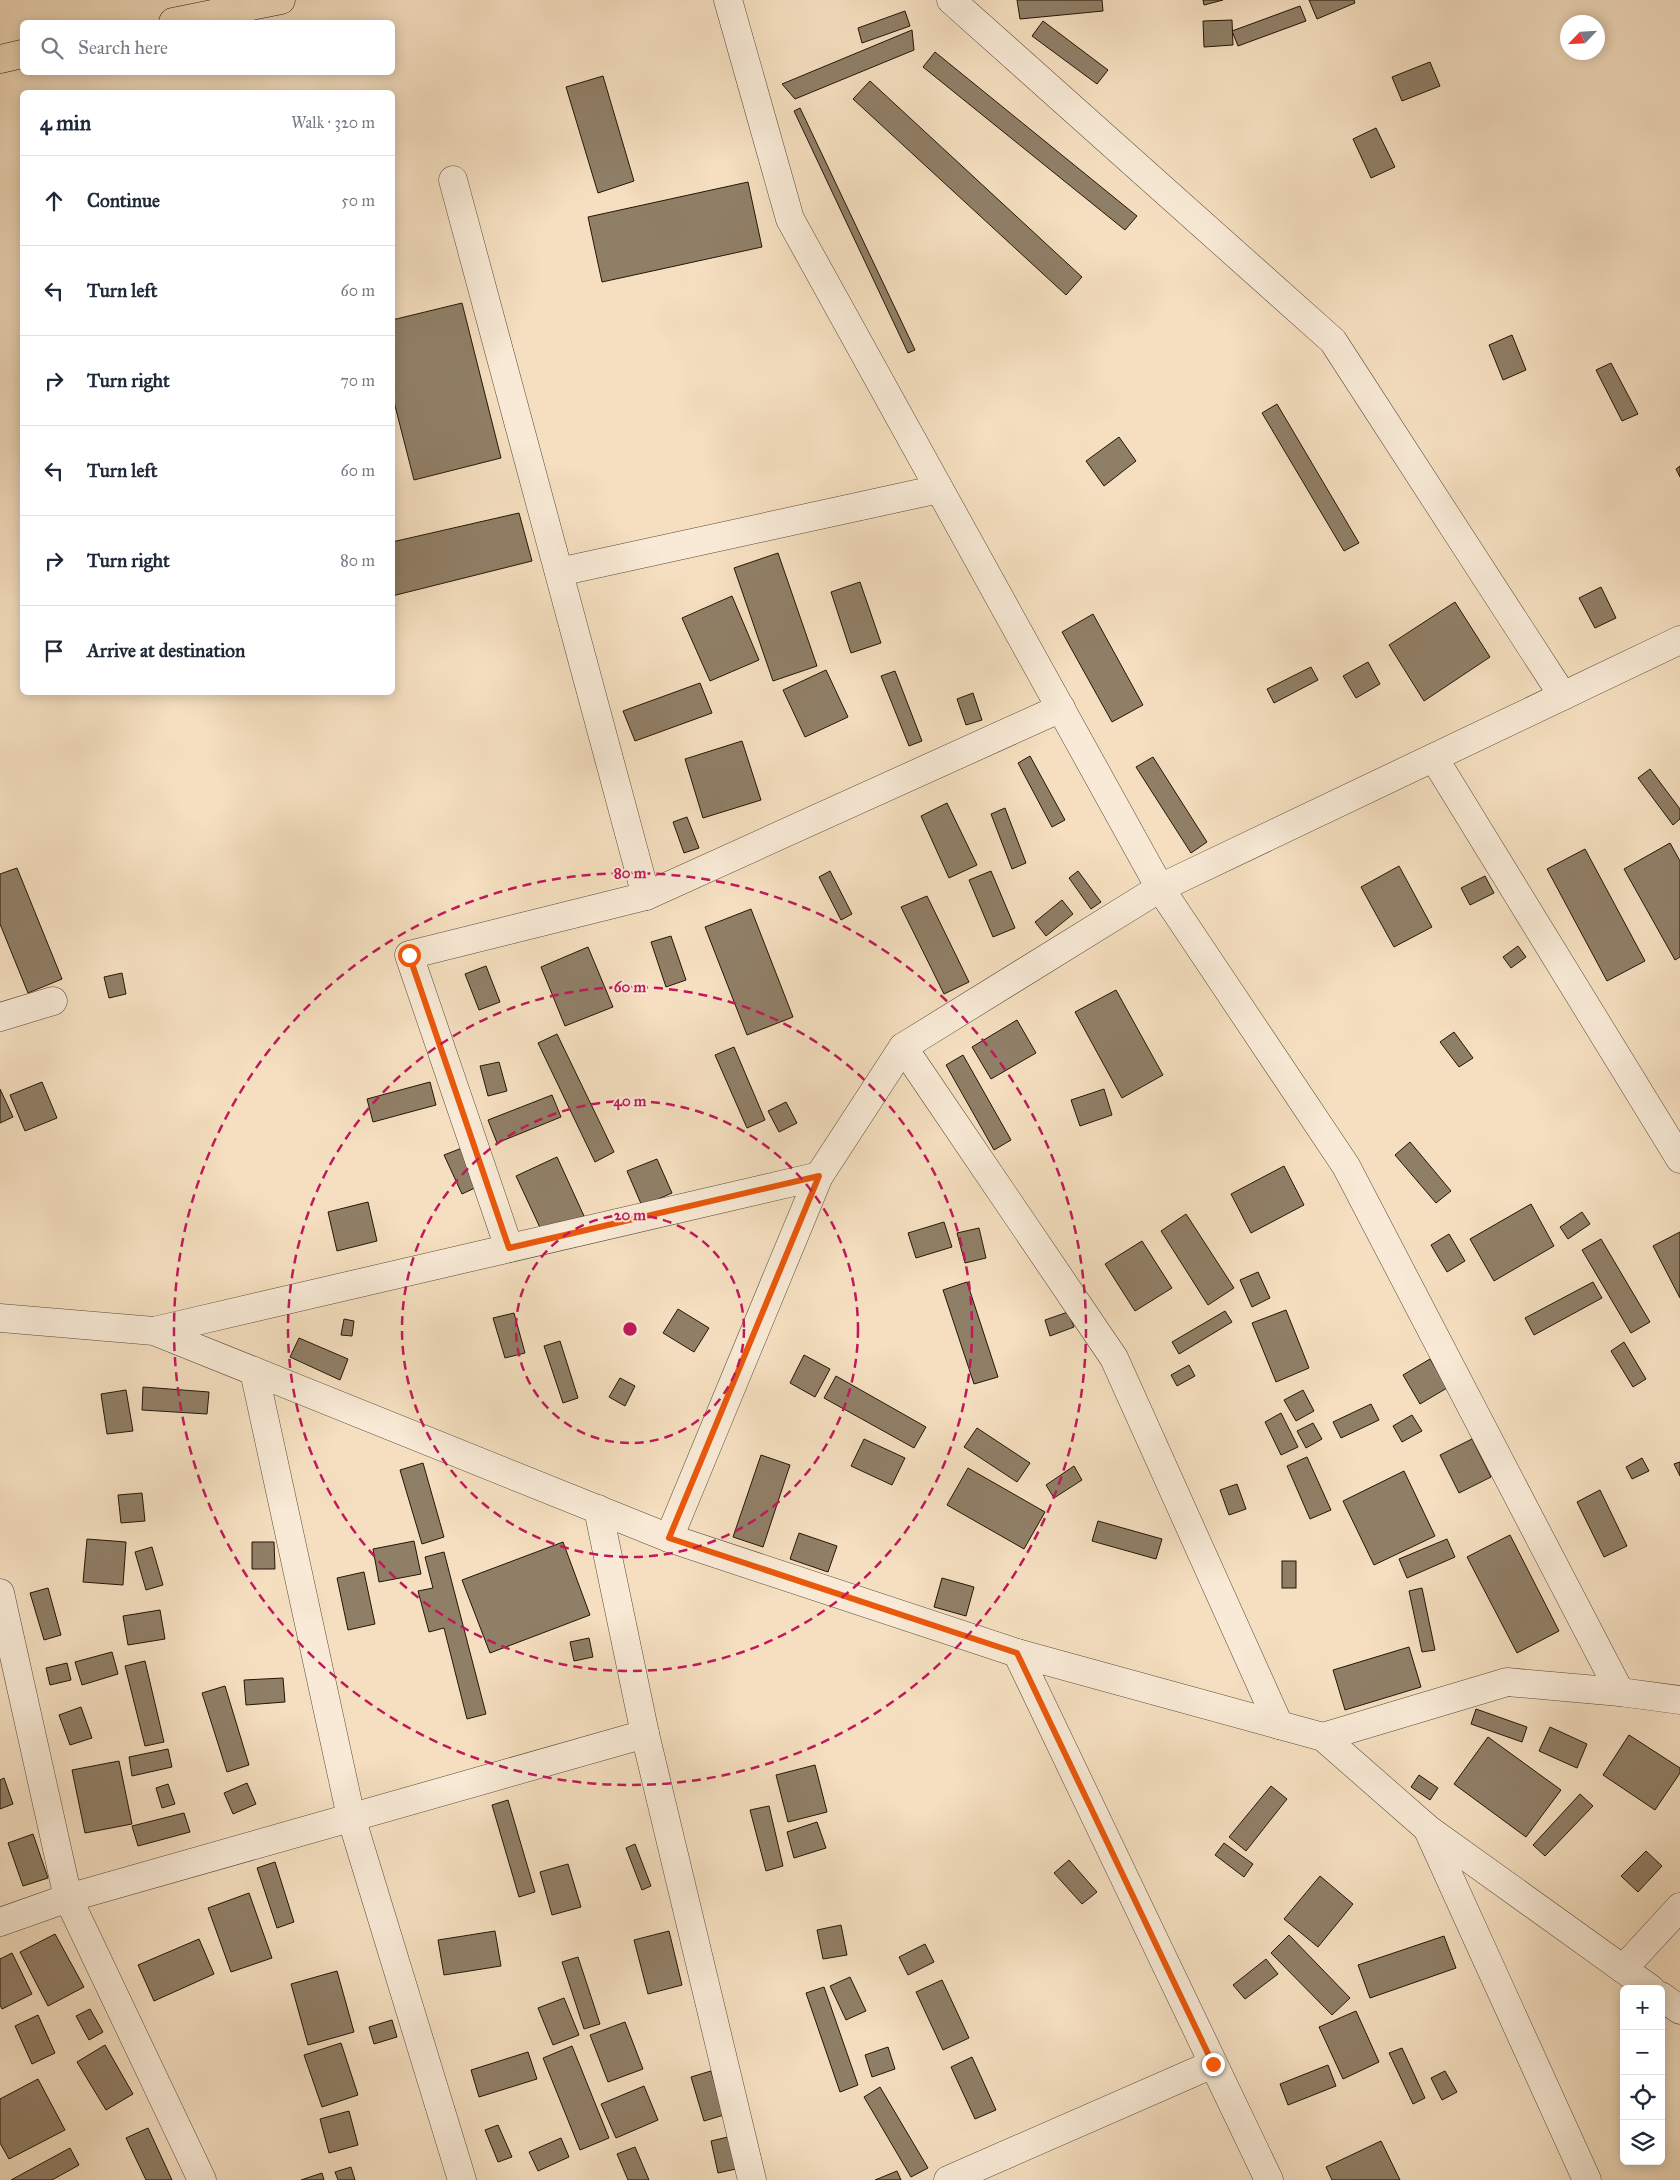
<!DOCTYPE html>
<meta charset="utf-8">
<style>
body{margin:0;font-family:"IM FELL Great Primer",serif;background:#f6f6f7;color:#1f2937}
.controls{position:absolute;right:15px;bottom:15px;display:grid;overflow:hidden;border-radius:8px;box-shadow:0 2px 12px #0003}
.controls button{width:45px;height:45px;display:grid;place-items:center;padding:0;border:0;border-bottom:1px solid #e0e1e3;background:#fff;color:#1f2937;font:25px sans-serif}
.compass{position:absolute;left:1560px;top:15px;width:45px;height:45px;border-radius:50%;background:#fff;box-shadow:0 2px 12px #0003;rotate:245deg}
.stop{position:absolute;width:15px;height:15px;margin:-11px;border:4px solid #ea580c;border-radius:50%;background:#fff}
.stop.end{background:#ea580c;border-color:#fff;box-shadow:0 1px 5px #0008}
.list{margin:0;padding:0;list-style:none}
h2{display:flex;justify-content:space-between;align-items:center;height:65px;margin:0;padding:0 20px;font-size:21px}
h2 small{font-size:16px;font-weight:400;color:#747a83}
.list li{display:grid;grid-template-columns:32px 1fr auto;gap:15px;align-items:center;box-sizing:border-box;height:90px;padding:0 20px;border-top:1px solid #e0e1e3}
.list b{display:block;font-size:19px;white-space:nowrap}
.list em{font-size:16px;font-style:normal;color:#747a83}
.icon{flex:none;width:28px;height:28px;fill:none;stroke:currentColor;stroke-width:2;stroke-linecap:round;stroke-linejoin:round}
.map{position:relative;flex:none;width:1680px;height:2180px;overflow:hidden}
.search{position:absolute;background:#fff;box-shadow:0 2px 12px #0003;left:20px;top:20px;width:375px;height:55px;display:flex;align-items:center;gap:12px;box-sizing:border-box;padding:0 18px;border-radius:8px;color:#747a83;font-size:19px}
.panel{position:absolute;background:#fff;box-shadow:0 2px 12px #0003;left:20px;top:90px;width:375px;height:605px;border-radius:8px}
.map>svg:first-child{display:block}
</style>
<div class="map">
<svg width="1680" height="2180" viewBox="0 0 1680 2180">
<rect width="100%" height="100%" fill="#f5dfc0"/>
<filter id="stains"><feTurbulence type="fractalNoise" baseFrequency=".004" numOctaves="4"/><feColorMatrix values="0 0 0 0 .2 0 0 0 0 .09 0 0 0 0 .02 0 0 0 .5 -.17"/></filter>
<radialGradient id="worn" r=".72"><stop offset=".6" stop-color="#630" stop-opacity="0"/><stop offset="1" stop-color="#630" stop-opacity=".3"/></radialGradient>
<!-- building -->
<g fill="#907f67" stroke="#231606">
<path d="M1017,0H1102L1103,11L1020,19Z"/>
<path d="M1203,0H1223L1204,5Z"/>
<path d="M1309,0H1354L1355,3L1317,19Z"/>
<path d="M1300,6L1306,21L1238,46L1232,31Z"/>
<path d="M905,11L910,26L862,43L858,28Z"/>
<path d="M1232,20L1233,45L1204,47L1203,21Z"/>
<path d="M1043,21L1108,70L1097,84L1032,36Z"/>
<path d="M912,30L914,50L795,99L782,84Z"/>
<path d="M935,52L1137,216L1125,230L923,67Z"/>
<path d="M1430,62L1440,86L1402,101L1392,77Z"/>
<path d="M603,76L634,181L598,193L566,87Z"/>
<path d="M870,81L1082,277L1066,295L853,99Z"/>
<path d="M800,108L915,350L908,353L794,111Z"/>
<path d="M1376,128L1395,167L1371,178L1353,139Z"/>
<path d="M748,182L762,247L602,282L588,217Z"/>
<path d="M462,303L501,458L414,480L392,394V320Z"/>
<path d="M1512,335L1526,370L1503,380L1489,345Z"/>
<path d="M1611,363L1638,414L1622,421L1596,370Z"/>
<path d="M1277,404L1359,543L1344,551L1262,413Z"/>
<path d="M1119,437L1136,461L1104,486L1086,461Z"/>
<path d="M1680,466V477L1676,469Z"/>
<path d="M519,513L532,561L392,596V542Z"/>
<path d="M778,553L817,666L773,681L734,568Z"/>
<path d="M860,582L881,643L851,653L831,592Z"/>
<path d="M1601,587L1616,618L1595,628L1579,598Z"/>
<path d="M732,596L759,660L710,681L682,618Z"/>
<path d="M1455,602L1490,657L1424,701L1389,645Z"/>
<path d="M1093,614L1143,705L1112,722L1062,632Z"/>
<path d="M1368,662L1380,684L1356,698L1343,676Z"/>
<path d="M1311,667L1318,680L1274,703L1267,689Z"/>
<path d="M826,670L848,717L805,737L783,690Z"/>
<path d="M895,671L922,741L909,746L881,676Z"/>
<path d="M700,683L712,713L635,741L623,711Z"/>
<path d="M973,693L982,720L966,725L957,699Z"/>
<path d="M742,741L761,800L703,818L685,759Z"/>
<path d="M1030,756L1065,820L1052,827L1018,763Z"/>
<path d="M1153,757L1207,842L1191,853L1136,767Z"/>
<path d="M1650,769L1680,809V819L1673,825L1638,778Z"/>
<path d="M947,803L977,865L949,878L921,816Z"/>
<path d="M1005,808L1026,863L1012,869L991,814Z"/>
<path d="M687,817L699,848L684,853L673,822Z"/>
<path d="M1670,843L1680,861V957L1675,960L1624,869Z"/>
<path d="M1585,849L1645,961L1607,981L1547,869Z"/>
<path d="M1399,866L1432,927L1394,947L1361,887Z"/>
<path d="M17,868L62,979L28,993L0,924V874Z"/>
<path d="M830,871L852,914L841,920L819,877Z"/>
<path d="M991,871L1015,928L993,937L969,880Z"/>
<path d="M1078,871L1101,902L1091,909L1069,878Z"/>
<path d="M1485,876L1494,893L1470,905L1461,888Z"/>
<path d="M927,896L969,982L944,994L901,907Z"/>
<path d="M1062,900L1073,914L1046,936L1035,922Z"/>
<path d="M751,909L793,1017L747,1035L705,927Z"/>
<path d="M671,936L686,980L666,987L651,942Z"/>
<path d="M1518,946L1526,957L1511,968L1503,957Z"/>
<path d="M588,947L613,1007L565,1026L541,967Z"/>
<path d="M486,966L500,1002L479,1010L465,974Z"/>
<path d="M122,973L126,994L109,998L104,977Z"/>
<path d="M1116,990L1163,1075L1122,1098L1075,1012Z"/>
<path d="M1017,1020L1036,1053L991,1079L972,1047Z"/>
<path d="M1454,1032L1473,1058L1459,1067L1440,1042Z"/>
<path d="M557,1034L614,1152L595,1162L538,1043Z"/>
<path d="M734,1047L765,1120L747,1128L715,1055Z"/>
<path d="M963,1055L1011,1140L994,1150L946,1065Z"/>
<path d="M499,1062L507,1091L488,1096L480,1066Z"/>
<path d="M42,1082L57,1118L25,1131L10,1095Z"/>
<path d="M430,1082L436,1105L373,1122L367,1099Z"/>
<path d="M0,1089L13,1117L0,1123Z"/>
<path d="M1104,1089L1112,1115L1080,1126L1071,1100Z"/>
<path d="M552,1095L561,1117L497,1143L488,1120Z"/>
<path d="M786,1102L797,1123L779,1132L768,1111Z"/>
<path d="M1410,1142L1451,1191L1436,1203L1395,1155Z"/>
<path d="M462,1148L479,1186L462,1194L444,1155Z"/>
<path d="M557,1157L584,1216L543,1234L516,1176Z"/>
<path d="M657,1159L672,1193L642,1206L627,1171Z"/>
<path d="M1284,1166L1304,1205L1251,1233L1231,1194Z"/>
<path d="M368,1202L377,1241L337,1251L328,1212Z"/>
<path d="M1531,1204L1554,1246L1494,1281L1470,1239Z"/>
<path d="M1582,1212L1590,1224L1568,1239L1560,1227Z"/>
<path d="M1186,1214L1234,1288L1208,1305L1161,1231Z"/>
<path d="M944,1222L952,1247L916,1258L908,1233Z"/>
<path d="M979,1228L986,1258L965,1263L957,1233Z"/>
<path d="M1680,1232V1298L1653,1246Z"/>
<path d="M1449,1234L1465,1261L1447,1272L1431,1245Z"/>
<path d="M1601,1239L1650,1322L1631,1333L1582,1250Z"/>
<path d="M1142,1241L1172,1288L1135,1311L1105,1264Z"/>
<path d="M1258,1272L1270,1298L1252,1307L1240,1280Z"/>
<path d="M967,1282L998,1377L974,1384L943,1290Z"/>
<path d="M1593,1282L1602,1298L1534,1335L1525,1318Z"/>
<path d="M678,1309L709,1328L694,1352L663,1333Z"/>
<path d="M1286,1310L1309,1368L1276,1382L1252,1323Z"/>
<path d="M1225,1311L1232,1322L1179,1354L1172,1342Z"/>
<path d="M1068,1312L1074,1327L1050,1336L1045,1320Z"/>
<path d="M514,1313L525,1353L505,1358L493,1318Z"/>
<path d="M344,1319L354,1321L352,1336L341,1335Z"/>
<path d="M299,1338L348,1359L340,1380L290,1357Z"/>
<path d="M560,1341L578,1398L563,1403L544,1346Z"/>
<path d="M1624,1342L1646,1379L1633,1387L1611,1351Z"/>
<path d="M804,1355L830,1369L815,1397L790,1383Z"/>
<path d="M1430,1359L1447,1388L1420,1404L1403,1375Z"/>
<path d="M1189,1365L1195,1376L1177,1386L1171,1375Z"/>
<path d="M836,1376L926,1427L914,1448L824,1398Z"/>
<path d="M620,1378L635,1386L625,1406L609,1397Z"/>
<path d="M143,1387L209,1392L207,1414L142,1410Z"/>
<path d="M126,1390L133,1431L107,1434L101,1394Z"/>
<path d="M1303,1390L1314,1411L1296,1421L1284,1400Z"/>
<path d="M1371,1404L1379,1420L1341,1438L1333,1422Z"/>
<path d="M1281,1413L1298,1447L1281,1455L1265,1422Z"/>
<path d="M1412,1415L1422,1431L1402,1442L1393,1426Z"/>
<path d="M1313,1423L1322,1439L1306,1448L1297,1431Z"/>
<path d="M977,1428L1030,1463L1017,1482L964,1447Z"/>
<path d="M864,1439L905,1458L892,1485L851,1466Z"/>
<path d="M1472,1439L1491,1477L1459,1493L1440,1455Z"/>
<path d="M761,1455L790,1465L763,1547L733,1537Z"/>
<path d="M1307,1457L1331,1510L1310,1519L1287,1466Z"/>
<path d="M1642,1458L1649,1471L1632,1479L1626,1467Z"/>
<path d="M1680,1462V1476L1674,1464Z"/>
<path d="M423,1463L444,1537L422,1544L400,1470Z"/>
<path d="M1074,1466L1082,1480L1054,1498L1046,1485Z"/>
<path d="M968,1468L1045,1512L1024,1549L947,1505Z"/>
<path d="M1404,1471L1435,1536L1374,1565L1343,1501Z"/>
<path d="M1237,1484L1246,1509L1229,1515L1220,1490Z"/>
<path d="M1600,1490L1627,1546L1604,1557L1577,1502Z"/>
<path d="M142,1493L145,1521L121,1523L118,1495Z"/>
<path d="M1098,1521L1162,1539L1156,1559L1092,1541Z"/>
<path d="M799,1533L837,1546L828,1572L790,1559Z"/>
<path d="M1510,1535L1559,1631L1517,1653L1467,1557Z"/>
<path d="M87,1539L126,1542L123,1585L83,1582Z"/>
<path d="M1447,1539L1455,1557L1407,1578L1399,1559Z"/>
<path d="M414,1541L421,1574L379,1582L373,1549Z"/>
<path d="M252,1542H274L275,1569H252Z"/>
<path d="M563,1542L590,1615L490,1653L462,1580Z"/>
<path d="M152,1547L163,1585L146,1590L135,1552Z"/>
<path d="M444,1552L486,1714L467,1719L444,1628L429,1632L418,1591L433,1588L425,1557Z"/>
<rect x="1282" y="1561" width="14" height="27"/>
<path d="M364,1572L375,1624L348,1630L337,1578Z"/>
<path d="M942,1578L974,1587L966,1616L934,1607Z"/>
<path d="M48,1588L61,1635L44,1640L30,1593Z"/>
<path d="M1422,1588L1435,1650L1422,1652L1409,1591Z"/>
<path d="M160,1610L165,1639L128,1645L123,1616Z"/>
<path d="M589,1638L593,1657L574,1661L570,1642Z"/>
<path d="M1409,1647L1421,1687L1345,1710L1333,1670Z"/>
<path d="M112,1652L118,1674L82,1685L75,1662Z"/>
<path d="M145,1661L164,1742L145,1746L125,1666Z"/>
<path d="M67,1663L71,1680L50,1685L46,1668Z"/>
<path d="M283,1678L285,1702L246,1705L244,1680Z"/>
<path d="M225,1686L249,1765L227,1772L202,1693Z"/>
<path d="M81,1707L92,1738L70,1745L59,1715Z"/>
<path d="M1476,1709L1527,1727L1522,1742L1471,1724Z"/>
<path d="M1550,1727L1587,1744L1577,1768L1539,1751Z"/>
<path d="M1629,1735L1680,1768V1773L1655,1810L1603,1775Z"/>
<path d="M1488,1737L1561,1790L1526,1837L1454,1784Z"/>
<path d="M168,1749L172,1767L132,1776L129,1757Z"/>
<path d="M119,1761L132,1824L85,1833L72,1770Z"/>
<path d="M815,1765L827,1812L788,1822L776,1775Z"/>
<path d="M1419,1775L1438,1788L1430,1800L1411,1787Z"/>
<path d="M4,1778L13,1804L0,1809V1780Z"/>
<path d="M247,1783L256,1804L233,1814L224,1793Z"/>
<path d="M168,1784L175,1804L162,1808L156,1788Z"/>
<path d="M1271,1786L1287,1799L1246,1851L1229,1837Z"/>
<path d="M1580,1794L1593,1806L1545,1856L1533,1845Z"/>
<path d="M508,1800L535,1892L519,1897L492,1805Z"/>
<path d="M769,1806L783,1866L766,1871L750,1810Z"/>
<path d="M184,1813L190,1832L138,1846L132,1826Z"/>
<path d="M817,1822L826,1848L794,1858L787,1832Z"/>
<path d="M33,1834L48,1878L23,1886L8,1843Z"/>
<path d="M1224,1843L1253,1864L1244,1877L1215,1855Z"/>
<path d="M635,1844L651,1886L642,1890L626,1848Z"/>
<path d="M1646,1851L1662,1866L1638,1892L1621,1876Z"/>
<path d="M1069,1860L1097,1892L1082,1904L1054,1873Z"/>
<path d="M275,1862L294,1922L277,1928L257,1868Z"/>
<path d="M568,1864L581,1907L552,1915L540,1872Z"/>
<path d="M1320,1876L1353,1904L1318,1947L1284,1919Z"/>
<path d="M249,1893L272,1958L231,1972L208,1908Z"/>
<path d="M841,1925L847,1955L823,1959L817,1930Z"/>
<path d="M495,1931L501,1966L444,1975L438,1940Z"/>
<path d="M669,1931L682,1985L648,1994L634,1940Z"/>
<path d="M55,1934L84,1987L48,2006L20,1952Z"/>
<path d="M1289,1935L1350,1998L1332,2015L1271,1953Z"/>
<path d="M1444,1936L1456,1968L1370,1998L1358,1965Z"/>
<path d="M199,1939L214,1974L154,2001L138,1965Z"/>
<path d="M925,1944L934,1962L908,1975L899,1957Z"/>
<path d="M12,1953L32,1994L2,2009L0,2005V1959Z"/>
<path d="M578,1957L600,2024L584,2029L562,1962Z"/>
<path d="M1266,1959L1278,1974L1245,1999L1233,1985Z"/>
<path d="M337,1971L354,2032L308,2045L291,1984Z"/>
<path d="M850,1977L866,2011L846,2020L830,1986Z"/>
<path d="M942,1980L969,2038L943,2050L916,1992Z"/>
<path d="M824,1987L858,2085L840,2092L806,1993Z"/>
<path d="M564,1998L579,2035L553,2045L538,2008Z"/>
<path d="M90,2009L103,2032L89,2040L76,2016Z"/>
<path d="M1356,2011L1379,2062L1343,2079L1319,2027Z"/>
<path d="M38,2015L55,2053L32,2064L15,2026Z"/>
<path d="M392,2020L397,2037L374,2044L369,2027Z"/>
<path d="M625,2022L643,2069L608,2082L590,2035Z"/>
<path d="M341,2043L358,2095L322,2107L304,2055Z"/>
<path d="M105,2045L133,2094L106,2110L77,2062Z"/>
<path d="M572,2046L609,2138L580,2150L543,2058Z"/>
<path d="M888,2047L895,2069L872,2077L865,2055Z"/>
<path d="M1402,2048L1425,2098L1413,2104L1389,2053Z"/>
<path d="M528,2052L537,2079L479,2097L471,2070Z"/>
<path d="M972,2057L996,2110L975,2119L951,2067Z"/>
<path d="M1328,2065L1336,2086L1288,2105L1280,2084Z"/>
<path d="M711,2071L724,2115L704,2121L691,2077Z"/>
<path d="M1445,2071L1457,2092L1442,2100L1431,2078Z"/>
<path d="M38,2079L65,2130L9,2159L0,2143V2099Z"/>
<path d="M644,2086L658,2120L616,2138L601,2104Z"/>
<path d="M880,2087L928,2168L911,2177L864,2097Z"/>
<path d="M349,2111L358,2145L329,2153L320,2119Z"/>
<path d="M498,2125L512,2157L498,2162L485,2130Z"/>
<path d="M148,2128L172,2180H146L126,2138Z"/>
<path d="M728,2137L736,2169L718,2173L711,2141Z"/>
<path d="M561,2138L569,2157L538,2171L529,2152Z"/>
<path d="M1381,2141L1400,2180H1332L1326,2167Z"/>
<path d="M635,2147L649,2180H628L617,2154Z"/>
<path d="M70,2148L79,2165L52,2180H11Z"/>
<path d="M351,2167L355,2180H338L335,2172Z"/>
<path d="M897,2171L901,2180H875Z"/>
<path d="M322,2173L324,2180H301Z"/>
</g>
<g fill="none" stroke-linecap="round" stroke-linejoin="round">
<!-- street casing -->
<g stroke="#584834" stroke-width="29">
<g id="street">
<path d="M728,0L790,219L1160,888L1346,1166L1620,1692"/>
<path d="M951,0L1333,341L1563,696"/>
<path d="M453,180L646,896"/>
<path d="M559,572L939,489"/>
<path d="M1434,758L1680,1159"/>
<path d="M0,1017L53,1001"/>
<path d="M903,1047L1114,1358L1279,1725"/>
<path d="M509,1248L409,955L646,896L1061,708"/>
<path d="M0,1318L154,1331L669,1538L1017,1653L1323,1737L1428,1829L1651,1989"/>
<path d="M154,1331L819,1176"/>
<path d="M254,1371L351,1817L462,2180"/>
<path d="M598,1509L645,1734L752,2180"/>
<path d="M669,1538L819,1176L903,1047L1160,888L1680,640"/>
<path d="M0,1593L68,1898L202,2180"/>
<path d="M1017,1653L1269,2180"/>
<path d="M1323,1737L1507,1682L1620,1692L1680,1700"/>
<path d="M1428,1830L1587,2180"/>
<path d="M0,1922L68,1898L645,1734"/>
<path d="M1623,1969L1680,1907"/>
<path d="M1661,1996L1680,2010"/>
<path d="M948,2180L1213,2064"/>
</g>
</g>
<!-- highway casing -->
<g stroke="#231606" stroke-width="29">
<g id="highway">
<path d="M173,22L281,0"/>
<path d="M0,59L22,54"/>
</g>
</g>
<!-- street -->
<use href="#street" stroke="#f8ead6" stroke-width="28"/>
<!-- highway -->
<use href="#highway" stroke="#f5dfc0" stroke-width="28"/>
</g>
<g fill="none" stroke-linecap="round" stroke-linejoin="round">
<!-- route -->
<path stroke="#ea580c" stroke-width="6" d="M409,955L509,1248L819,1176L669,1538L1017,1653L1213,2064"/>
</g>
<!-- distance rings -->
<g fill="none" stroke="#c2185b" stroke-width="2.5" stroke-dasharray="9 6">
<circle cx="630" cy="1329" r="114"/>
<circle cx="630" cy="1329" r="228"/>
<circle cx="630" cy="1329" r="342"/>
<circle cx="630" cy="1329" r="456"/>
</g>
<circle cx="630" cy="1329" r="8" fill="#c2185b" stroke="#f8ead6" stroke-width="2.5"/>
<g font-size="15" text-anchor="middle" font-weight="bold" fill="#c2185b" stroke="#f8ead6" stroke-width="4" stroke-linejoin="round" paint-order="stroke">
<text x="630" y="878">80 m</text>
<text x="630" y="992">60 m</text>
<text x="630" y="1106">40 m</text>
<text x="630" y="1220">20 m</text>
</g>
<rect width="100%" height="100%" filter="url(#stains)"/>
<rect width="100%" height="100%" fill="url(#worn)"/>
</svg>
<div class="controls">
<button>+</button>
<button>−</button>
<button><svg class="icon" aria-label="locate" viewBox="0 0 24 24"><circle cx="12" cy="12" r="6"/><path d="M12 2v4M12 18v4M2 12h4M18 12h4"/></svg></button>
<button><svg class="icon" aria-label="layers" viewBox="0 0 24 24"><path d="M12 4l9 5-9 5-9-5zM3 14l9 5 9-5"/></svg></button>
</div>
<svg class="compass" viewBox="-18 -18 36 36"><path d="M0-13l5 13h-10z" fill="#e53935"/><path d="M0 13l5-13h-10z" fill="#747a83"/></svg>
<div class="stop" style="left:409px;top:955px"></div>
<div class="stop end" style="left:1213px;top:2064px"></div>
<div class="search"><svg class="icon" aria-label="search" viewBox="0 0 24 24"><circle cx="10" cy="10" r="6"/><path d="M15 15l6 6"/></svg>Search here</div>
<section class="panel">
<h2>4 min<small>Walk · 320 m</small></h2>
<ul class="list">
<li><svg class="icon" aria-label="ahead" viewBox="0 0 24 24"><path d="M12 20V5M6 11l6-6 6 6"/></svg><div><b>Continue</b></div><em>50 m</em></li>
<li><svg class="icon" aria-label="left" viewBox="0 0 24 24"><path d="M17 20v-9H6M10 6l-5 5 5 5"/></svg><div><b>Turn left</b></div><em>60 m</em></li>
<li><svg class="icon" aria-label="right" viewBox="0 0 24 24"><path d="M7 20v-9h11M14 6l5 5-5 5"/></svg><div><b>Turn right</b></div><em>70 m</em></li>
<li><svg class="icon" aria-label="left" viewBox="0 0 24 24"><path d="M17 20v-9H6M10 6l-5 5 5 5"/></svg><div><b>Turn left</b></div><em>60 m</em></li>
<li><svg class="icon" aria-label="right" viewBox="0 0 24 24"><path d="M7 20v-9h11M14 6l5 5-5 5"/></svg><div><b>Turn right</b></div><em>80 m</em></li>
<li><svg class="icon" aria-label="arrive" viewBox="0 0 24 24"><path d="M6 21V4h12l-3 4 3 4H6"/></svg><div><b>Arrive at destination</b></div></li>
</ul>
</section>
</div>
